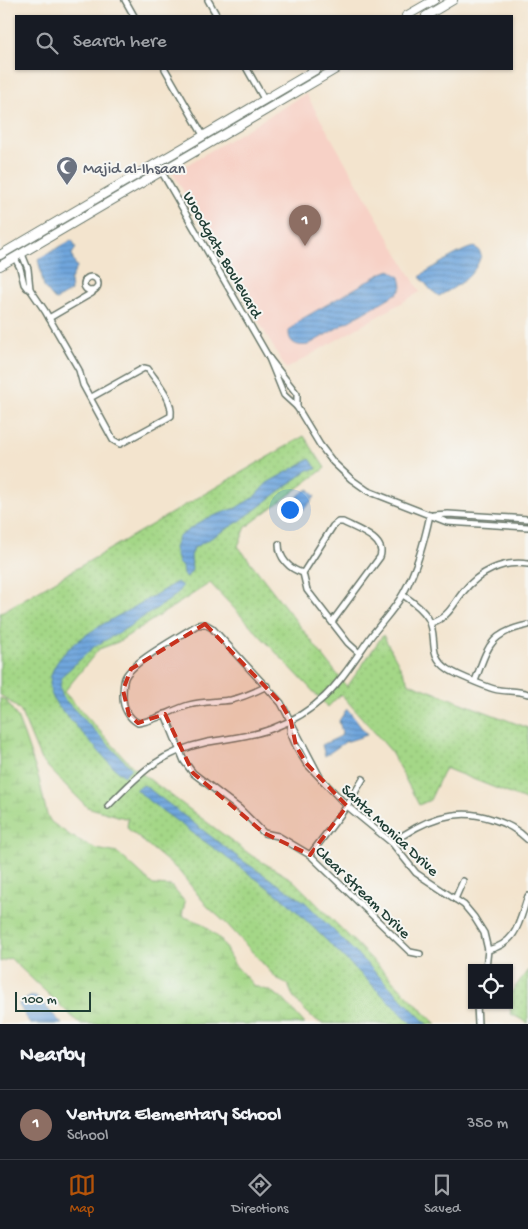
<!DOCTYPE html>
<style>
body{margin:0;font-family:"Gochi Hand",sans-serif;background:#20242c;color:#f1f3f6}
.controls{position:absolute;right:15px;bottom:15px;display:grid;overflow:hidden;border-radius:0px;box-shadow:0 1px 4px #0004}
.controls button{width:45px;height:45px;display:grid;place-items:center;padding:0;border:0;border-bottom:1px solid #363941;background:#171b24;color:#f1f3f6;font:25px sans-serif}
.scale{position:absolute;left:15px;bottom:12px;width:76px;box-sizing:border-box;padding-left:5px;border:2px solid #1f3d34;border-top:0;font-size:14px;line-height:18px;white-space:nowrap;color:#1f3d34;-webkit-text-stroke:4px #f6f6f2;paint-order:stroke}
.you{position:absolute;left:289px;top:509px;width:18px;height:18px;margin:-12px;border:4px solid #fff;border-radius:50%;background:#1a73e8;box-shadow:0 0 0 8px #1a73e833}
.badge{display:grid;place-items:center;width:32px;height:32px;border-radius:50%;background:#b45309;color:#fff;font-size:16px;font-weight:700}
.pin{position:absolute;translate:-50% -41px;filter:drop-shadow(0 1px 2px #0008)}
.pin::after{content:'';position:absolute;top:26px;width:18px;height:15px;background:inherit;clip-path:polygon(0 0,100% 0,50% 100%)}
.list{margin:0;padding:0;list-style:none}
h2{display:flex;justify-content:space-between;align-items:center;height:65px;margin:0;padding:0 20px;font-size:21px}
h2 small{font-size:16px;font-weight:400;color:#9ea1a6}
.list li{display:grid;grid-template-columns:32px 1fr auto;gap:15px;align-items:center;box-sizing:border-box;height:70px;padding:0 20px;border-top:1px solid #363941}
.list b{display:block;font-size:19px;white-space:nowrap}
.list p{margin:0;font-size:16px;white-space:nowrap;color:#9ea1a6}
.list em{font-size:16px;font-style:normal;color:#9ea1a6}
.icon{flex:none;width:28px;height:28px;fill:none;stroke:currentColor;stroke-width:2;stroke-linecap:round;stroke-linejoin:round}
.map{position:relative;flex:none;width:528px;height:1024px;overflow:hidden}
.search{position:absolute;background:#171b24;box-shadow:0 1px 4px #0004;left:15px;right:15px;top:15px;height:55px;display:flex;align-items:center;gap:12px;box-sizing:border-box;padding:0 18px;border-radius:0px;color:#9ea1a6;font-size:19px}
.sheet{height:135px;background:#171b24}
nav{display:flex;justify-content:space-around;align-items:center;box-sizing:border-box;height:70px;border-top:1px solid #363941;background:#171b24;font-size:14px;color:#9ea1a6}
nav a{display:grid;justify-items:center;gap:2px}
nav .on{color:#b45309}
.map>svg:first-child{display:block}
</style>
<div class="map">
<svg width="528" height="1024" viewBox="0 0 528 1024">
<defs>
<pattern id="grass-dots" width="8" height="8" patternUnits="userSpaceOnUse" patternTransform="scale(1.25)"><rect width="8" height="8" fill="#a4d787"/><path d="M2 2h.1M6 6h.1" fill="none" stroke="#8db975" stroke-width="1.8" stroke-linecap="round"/></pattern>
<pattern id="wetland-marsh" width="20" height="14" patternUnits="userSpaceOnUse" patternTransform="scale(1.25)"><rect width="20" height="14" fill="#a4d787"/><path d="M1 5h8M5 5V1M11 12h8M15 12V8" fill="none" stroke="#8db975"/></pattern>
<pattern id="water-rules" width="6" height="5" patternUnits="userSpaceOnUse" patternTransform="scale(1.25)"><rect width="6" height="5" fill="#70a6dd"/><path d="M0 2.5h6" fill="none" stroke="#5b88b4"/></pattern>
</defs>
<rect width="100%" height="100%" fill="#f6f6f2"/>
<filter id="ink" filterUnits="userSpaceOnUse"><feTurbulence type="fractalNoise" baseFrequency=".02" numOctaves="2"/><feDisplacementMap in="SourceGraphic" scale="10" xChannelSelector="R" yChannelSelector="G"/><feConvolveMatrix kernelMatrix="1 2 1 2 8 2 1 2 1" color-interpolation-filters="sRGB"/></filter>
<filter id="wash" filterUnits="userSpaceOnUse"><feTurbulence type="fractalNoise" baseFrequency=".0096" numOctaves="4" result="noise"/><feDisplacementMap in="SourceGraphic" scale="20" xChannelSelector="R" yChannelSelector="G"/><feGaussianBlur stdDeviation="1.12" result="paint"/><feColorMatrix in="noise" values="0 0 0 0 0 0 0 0 0 0 0 0 0 0 0 0 0 1.4 0 .05"/><feComposite in="paint" operator="in"/></filter>
<g filter="url(#wash)">
<rect width="100%" height="100%" fill="#f3e4ce"/>
<!-- built -->
<path fill="#f7d1c6" d="M306,94L420,292L286,369L173,173Z"/>
<!-- grass -->
<g fill="url(#grass-dots)" stroke="#628a5e">
<path d="M304,436L325,468L246,527L238,546L347,687L383,635L409,683L528,728V801L445,768L430,800L419,805L390,750L341,694L328,707L210,583L118,642L99,649L64,692L133,767L252,856L293,880L436,1024C421,1024 326,1024 321,1023C311,1017 302,1008 295,999C286,986 294,986 276,978L227,924L208,907L178,870L127,828L128,819L87,807L41,760L20,710L5,698L0,695V613Z"/>
<path d="M528,970V1023L511,1014L509,995Z"/>
</g>
<!-- wetland -->
<path fill="url(#wetland-marsh)" stroke="#628a5e" d="M0,698L6,700L17,717L24,735L39,779L47,815L51,822L71,836L96,849L118,853L153,885L171,886L185,902L182,916L203,924L221,940L234,964L254,986L270,991L283,999L305,1024H80L10,958L0,962Z"/>
<!-- water -->
<g fill="url(#water-rules)" stroke="#487288">
<path d="M72,240L76,248L72,254L73,260L77,267L70,281L71,291L56,300L54,299L44,287L38,259Z"/>
<path d="M474,247L479,250L481,255C475,277 457,286 439,296L431,290L420,277L424,273C436,266 462,249 474,247Z"/>
<path d="M390,270L400,277L402,286L399,292L308,345C297,347 288,343 289,331L300,320L382,273Z"/>
<path d="M310,459L317,469L308,470L240,521L194,548L191,556L192,570L187,577L183,575L182,567L178,563L174,548L178,537L205,519L236,508L254,497L267,483Z"/>
<path d="M309,489L315,497L304,509L300,510L294,503C295,497 304,491 309,489Z"/>
<path d="M177,582L182,586L176,595L168,601L122,631L95,646L63,675C59,683 60,689 63,698L131,768L124,776L113,767L57,705C53,698 49,691 50,683C51,647 110,621 136,606C150,598 163,590 177,582Z"/>
<path d="M346,710H348L367,735L345,742L325,756L322,745L341,736L342,732L339,721Z"/>
<path d="M144,785L243,861L305,902L427,1024H412L285,900L149,801L136,789Z"/>
<path d="M32,996H36L62,1024H30L19,1005L20,1002Z"/>
</g>
</g>
<g filter="url(#ink)">
<g fill="none" stroke-linecap="round" stroke-linejoin="round">
<!-- street casing -->
<g stroke="#69776a" stroke-width="8">
<g id="street">
<path d="M125,0L134,16"/>
<path d="M208,0L217,16"/>
<path d="M165,69L203,135"/>
<path d="M247,69L264,99"/>
<path d="M160,169L269,358L297,394V407"/>
<path d="M22,254L28,269L30,289"/>
<path d="M15,258L20,268L24,284L27,288L30,289L45,311L79,370L83,385L113,440L120,444L171,416C173,399 157,382 148,369L144,368L90,398"/>
<circle cx="91" cy="284" r="7"/>
<path d="M49,318L92,293L91,291"/>
<path d="M269,358L284,395L297,407L320,445L333,462L351,479L368,491L447,522L528,527"/>
<path d="M433,515L448,514L528,519"/>
<path d="M279,544C279,558 289,569 303,573"/>
<path d="M403,595C412,601 422,608 428,618C439,637 426,654 448,669C454,674 487,687 494,689C505,692 517,690 528,694"/>
<path d="M332,622L380,557C387,539 356,529 343,522H338L333,526L303,573L307,590L348,643L359,653"/>
<path d="M431,623C449,617 452,606 463,592C479,572 503,560 528,564"/>
<path d="M475,681C488,647 489,633 528,625"/>
<path d="M267,686C255,692 244,697 231,700C217,702 202,701 189,705C172,710 155,721 138,723C129,718 123,708 123,697C123,691 123,684 125,678C132,661 181,636 197,625L205,624L212,628L281,703L321,779"/>
<path d="M165,714L184,761L193,773L240,809L264,833L278,836L310,855L410,952L420,954"/>
<path d="M291,721L290,732L296,746L306,763L347,806L392,843L416,873L464,905L474,917L484,933L488,950L486,968"/>
<path d="M108,806C140,773 160,752 208,742C229,738 250,737 271,729C323,710 339,682 369,639C380,624 394,610 403,594C417,569 424,542 430,515"/>
<path d="M392,843C422,821 455,806 492,819C507,824 517,829 528,840"/>
<path d="M310,855L347,806L363,779"/>
<path d="M455,899L463,881"/>
<path d="M488,950C518,943 519,921 528,896"/>
<path d="M477,1005L478,1024"/>
</g>
</g>
<!-- secondary casing -->
<g stroke="#69776a" stroke-width="10">
<g id="secondary">
<path d="M406,16L434,0"/>
<path d="M426,16L453,0"/>
<path d="M0,255L317,69"/>
<path d="M0,266L336,69"/>
</g>
</g>
<!-- street -->
<use href="#street" stroke="#fff" stroke-width="5"/>
<!-- secondary -->
<use href="#secondary" stroke="#fff" stroke-width="8"/>
</g>
</g>
<!-- marked area -->
<path fill="#c8321e" fill-opacity="0.2" stroke="#c8321e" stroke-width="4" stroke-dasharray="10 6" stroke-linejoin="round" d="M205,624L281,703L291,721L296,746L306,763L347,806L310,855L264,833L193,773L165,714L138,723L129,715L123,690L131,669Z"/>
<!-- icons -->
<defs>
<g id="mosque-pin" transform="scale(1.125)"><path d="M0 17L-7.5 6A9.5 9.5 0 1 1 7.5 6Z" fill="#6b7280" stroke="#f6f6f2"/><path d="M3.5-4.9A6 6 0 1 0 3.5 4.9A5 5 0 1 1 3.5-4.9Z" fill="#fff"/></g>
</defs>
<g fill-rule="evenodd">
<use href="#mosque-pin" x="67" y="167"/>
</g>
<g text-anchor="middle" stroke-width="4" stroke-linejoin="round" paint-order="stroke">
<!-- worship labels -->
<g font-size="16" fill="#5b616d" stroke="#f6f6f2" text-anchor="start">
<text x="83" y="173">Majid al-Ihsaan</text>
</g>
<!-- street labels -->
<g font-size="16" fill="#1f3d34" stroke="#f6f6f2">
<text transform="translate(224 254) rotate(60)" y="6">Woodgate Boulevard</text>
<text transform="translate(391 829) rotate(43)" y="6">Santa Monica Drive</text>
<text transform="translate(364 891) rotate(44)" y="6">Clear Stream Drive</text>
</g>
</g>
</svg>
<div class="controls">
<button><svg class="icon" aria-label="locate" viewBox="0 0 24 24"><circle cx="12" cy="12" r="6"/><path d="M12 2v4M12 18v4M2 12h4M18 12h4"/></svg></button>
</div>
<div class="scale">100 m</div>
<div class="you"></div>
<div class="pin badge" style="left:305px;top:246px;background:#8d6e63">1</div>
<div class="search"><svg class="icon" aria-label="search" viewBox="0 0 24 24"><circle cx="10" cy="10" r="6"/><path d="M15 15l6 6"/></svg>Search here</div>
</div>
<section class="sheet">
<h2>Nearby<small></small></h2>
<ul class="list">
<li><span class="badge" style="background:#8d6e63">1</span><div><b>Ventura Elementary School</b><p>School</p></div><em>350 m</em></li>
</ul>
</section>
<nav>
<a class="on"><svg class="icon" aria-label="map" viewBox="0 0 24 24"><path d="M3 6l6-2 6 2 6-2v14l-6 2-6-2-6 2zM9 4v14M15 6v14"/></svg>Map</a>
<a><svg class="icon" aria-label="directions" viewBox="0 0 24 24"><path d="M12 3l9 9-9 9-9-9zM9 14v-3h6M13 9l2 2-2 2"/></svg>Directions</a>
<a><svg class="icon" aria-label="saved" viewBox="0 0 24 24"><path d="M7 4h10v16l-5-4-5 4z"/></svg>Saved</a>
</nav>
